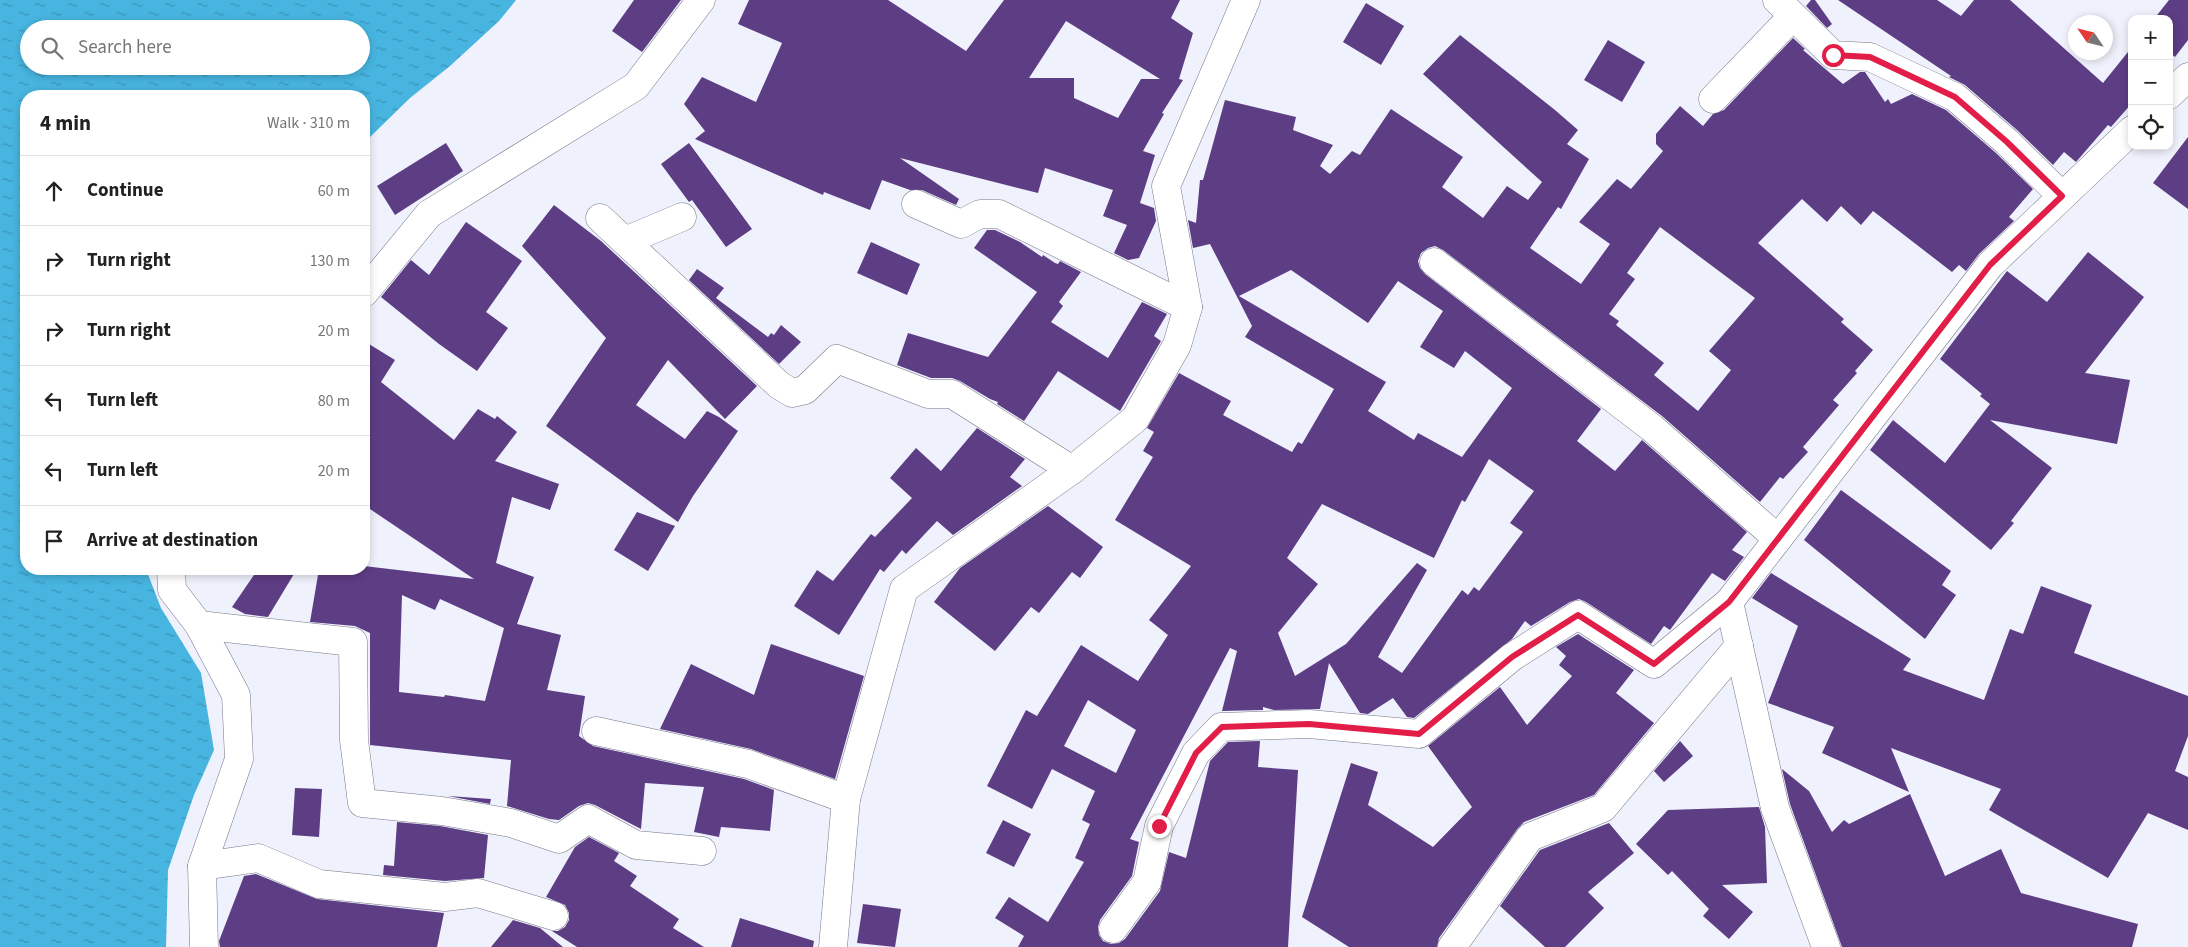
<!DOCTYPE html>
<meta charset="utf-8">
<style>
body{margin:0;font-family:"Source Sans 3",sans-serif;background:#f6f6f6;color:#222}
.controls{position:absolute;right:15px;top:15px;display:grid;overflow:hidden;border-radius:10px;box-shadow:0 2px 8px #0003}
.controls button{width:45px;height:45px;display:grid;place-items:center;padding:0;border:0;border-bottom:1px solid #e0e0e0;background:#fff;color:#222;font:25px sans-serif}
.compass{position:absolute;left:2068px;top:15px;width:45px;height:45px;border-radius:50%;background:#fff;box-shadow:0 2px 8px #0003;rotate:305deg}
.stop{position:absolute;width:15px;height:15px;margin:-11px;border:4px solid #e11d48;border-radius:50%;background:#fff}
.stop.end{background:#e11d48;border-color:#fff;box-shadow:0 1px 5px #0008}
.list{margin:0;padding:0;list-style:none}
h2{display:flex;justify-content:space-between;align-items:center;height:65px;margin:0;padding:0 20px;font-size:21px}
h2 small{font-size:16px;font-weight:400;color:#767676}
.list li{display:grid;grid-template-columns:32px 1fr auto;gap:15px;align-items:center;box-sizing:border-box;height:70px;padding:0 20px;border-top:1px solid #e0e0e0}
.list b{display:block;font-size:19px;white-space:nowrap}
.list em{font-size:16px;font-style:normal;color:#767676}
.icon{flex:none;width:28px;height:28px;fill:none;stroke:currentColor;stroke-width:2;stroke-linecap:round;stroke-linejoin:round}
.map{position:relative;flex:none;width:2188px;height:947px;overflow:hidden}
.search{position:absolute;background:#fff;box-shadow:0 2px 8px #0003;left:20px;top:20px;width:350px;height:55px;display:flex;align-items:center;gap:12px;box-sizing:border-box;padding:0 18px;border-radius:28px;color:#767676;font-size:19px}
.panel{position:absolute;background:#fff;box-shadow:0 2px 8px #0003;left:20px;top:90px;width:350px;height:485px;border-radius:20px}
.map>svg:first-child{display:block}
</style>
<div class="map">
<svg width="2188" height="947" viewBox="0 0 2188 947">
<defs>
<pattern id="water-ripples" width="26" height="14" patternUnits="userSpaceOnUse" patternTransform="scale(1.25)"><rect width="26" height="14" fill="#47b5e0"/><path d="M2 4q2-2 4 0t4 0M15 11q2-2 4 0t4 0" fill="none" stroke="#3b94b6"/></pattern>
</defs>
<rect width="100%" height="100%" fill="#eff1fc"/>
<!-- water -->
<path fill="url(#water-ripples)" fill-rule="evenodd" d="M0,0H516L499,21L450,66L410,98L369,138L364,155V96H26V569H146L161,608L201,673L214,750L194,795L168,870L166,947H0ZM29,29H361V66H29Z"/>
<!-- building -->
<g fill="#5d3d84" fill-rule="evenodd">
<path d="M634,0H681L642,52L612,31Z"/>
<path d="M749,0H888L966,51L1004,0H1180L1171,18L1193,33L1179,79L1183,80L1162,113L1164,114L1143,151L1155,155L1140,203L1154,208L1156,221L1139,258L1128,260L1114,253L1127,225L1103,216L1113,190L1045,168L1038,193L900,158L959,199L956,205L922,190H910L882,180L870,210L824,192L823,195L695,139L705,131L684,104L702,77L756,102L782,43L738,24ZM1066,21L1160,79H1141L1118,118L1074,98V78H1029Z"/>
<path d="M1811,0H1815L1832,24L1827,28L1806,6Z"/>
<path d="M1838,0H1937L1961,16L1974,0H2010L2103,83L2132,47V103L2111,127L2108,125L2076,162L2064,152L2053,165L2017,130L1965,85L1949,77L1951,76Z"/>
<path d="M2169,0H2188V40L2175,57L2169,52V19H2154Z"/>
<path d="M1366,3L1404,26L1381,65L1343,42Z"/>
<path d="M1460,35L1555,110L1578,130L1567,144L1589,159L1561,209L1558,207L1530,248L1581,284L1610,244L1579,222L1617,179L1631,189L1663,151L1656,144V134L1680,106L1703,126L1713,114L1724,110L1793,38L1805,49L1803,50L1843,84L1860,72H1865L1885,102L1888,99L1891,104L1912,94L1946,110L1996,153L2033,189L2009,217L2014,221L1979,254L1966,271L1959,265L1952,272L1873,211L1861,225L1841,206L1827,222L1802,199L1758,243L1844,319L1841,322L1873,350L1855,371L1857,373L1833,400L1839,405L1803,447L1808,452L1783,479L1780,477L1760,502L1662,416L1443,250L1435,246L1428,248L1421,253L1418,261L1420,268L1425,274L1601,409L1577,441L1615,471L1642,440L1747,532L1732,550L1744,557L1725,581L1712,573L1670,630L1664,626L1651,644L1586,602L1579,599L1570,602L1531,626L1525,621L1512,639L1414,718L1407,717L1393,698L1368,714L1360,713L1329,663L1320,709L1274,710L1263,707V710L1222,711L1237,651L1230,648L1130,839L1139,842L1132,876L1100,920L1098,927L1099,935L1103,941L1111,944L1119,943L1125,939L1160,891L1169,852L1186,858L1210,761L1228,742L1260,741L1258,767L1298,770L1288,947H1018L1024,936L995,918L1009,897L1048,922L1084,862L1075,858L1090,824L1082,820L1095,791L1052,769L1032,809L987,786L1026,710L1037,716L1081,645L1138,681L1168,635L1149,620L1191,566L1115,520L1153,457L1143,451L1154,432L1147,428L1179,373L1231,401L1223,415L1292,452L1298,442L1302,444L1334,389L1245,337L1252,326L1210,244L1193,248L1188,220L1196,223L1200,180H1203L1225,100L1296,117L1293,130L1333,145L1320,166L1330,174L1352,151L1360,155L1391,109L1463,157L1442,187L1483,218L1507,186L1528,200L1542,182L1423,74ZM1660,227L1755,298L1709,351L1731,370L1698,411L1654,375L1664,363L1616,325L1619,321L1609,314L1635,279L1627,273ZM1291,270L1368,323L1398,281L1443,311L1420,347L1454,368L1465,351L1512,388L1462,457L1418,433L1414,440L1368,411L1386,382L1239,296ZM1489,459L1534,491L1510,523L1523,532L1479,591L1474,587L1468,595L1462,590L1402,673L1378,657L1427,570L1417,563L1346,644L1295,676L1278,633L1318,584L1287,558L1322,504L1434,558L1462,500L1465,502ZM1088,700L1136,730L1116,773L1064,746Z"/>
<path d="M1608,40L1645,62L1622,102L1584,80Z"/>
<path d="M2188,137V209L2153,183Z"/>
<path d="M446,143L463,171L395,215L377,186Z"/>
<path d="M689,143L752,229L726,247L692,200L689,202L661,164Z"/>
<path d="M554,205L601,241L757,386L725,419L668,360L636,405L685,439L707,411L719,417L738,431L693,496L678,522L546,426L606,338L522,246Z"/>
<path d="M466,222L522,261L486,312L508,328L477,371L439,344L381,297L411,260L429,275Z"/>
<path d="M987,230H995L1020,242L1042,257L1043,255L1055,263L1058,264L1060,261L1081,272L1059,302L1063,306L1051,322L1108,358L1142,302L1167,314L1154,336L1161,341L1120,411L1058,371L1024,421L997,404L998,402L990,399L960,381L952,378H931L897,365L908,333L988,357L1037,292L974,248Z"/>
<path d="M871,242L920,264L907,295L857,273Z"/>
<path d="M2088,252L2144,297L2085,373L2130,380L2117,444L1990,420L2052,468L2011,521L2014,523L1991,550L1870,450L1893,420L1945,463L1990,404L1980,396L1982,394L1940,359L2007,271L2047,302Z"/>
<path d="M697,269L724,288L716,298L768,337L771,333L774,335L781,325L801,342L779,364L689,280Z"/>
<path d="M364,341L395,360L381,382L454,440L478,409L495,419L497,416L517,432L495,461L559,484L550,510L512,497L496,563L534,577L517,624L561,635L547,690L585,696L579,736L593,746L744,779L774,790L770,831L721,827L719,837L694,832L704,787L645,783L641,829L595,805L588,803L579,806L559,820L549,819L507,806L511,760L370,745V633L355,626L310,622L319,569H364V566L474,579L364,505ZM402,595L435,610L440,599L504,628L485,701L445,695L444,697L399,692Z"/>
<path d="M977,428L1025,459L1010,477L1022,486L953,535L937,521L906,554L902,550L884,572L880,569L839,635L794,606L817,570L833,581L871,534L875,537L912,498L890,478L916,448L941,471Z"/>
<path d="M1841,490L1951,571L1942,585L1956,595L1925,639L1804,540Z"/>
<path d="M1048,506L1103,547L1080,578L1072,572L1039,613L1031,607L995,651L934,602L960,568Z"/>
<path d="M637,512L675,526L648,571L614,550Z"/>
<path d="M258,569H297L268,617L245,614L232,607Z"/>
<path d="M1771,573L1911,659L1903,670L1984,700L2010,629L2023,634L2041,586L2092,605L2074,653L2188,696V736L2175,771L2188,777V830L2148,813L2108,878L1989,810L2001,789L1891,748L1909,792L1822,753L1834,727L1768,703L1798,626L1752,598Z"/>
<path d="M1578,634L1634,670L1616,693L1654,723L1594,795L1524,822L1518,828L1439,938L1437,947H1349L1302,917L1351,763L1378,772L1368,805L1433,847L1472,807L1428,746L1500,687L1527,725L1572,676L1559,665L1566,656L1556,647Z"/>
<path d="M771,644L864,676L835,779L751,749L660,729L691,664L754,695Z"/>
<path d="M1680,741L1693,756L1664,782L1654,771Z"/>
<path d="M1782,769L1809,791L1832,832L1844,820L1849,824L1910,794L1945,876L2001,849L2021,893L2138,924L2132,947H1842L1790,804Z"/>
<path d="M295,788L322,789L319,837L292,835Z"/>
<path d="M448,796L491,799L490,804Z"/>
<path d="M1759,807L1765,827L1767,883L1722,885L1753,912L1729,939L1703,916L1709,909L1672,871L1668,875L1636,844L1668,810Z"/>
<path d="M1003,820L1031,834L1014,867L986,853Z"/>
<path d="M397,822L440,826L488,835L484,878L445,881L383,875L384,865L394,866Z"/>
<path d="M1609,823L1634,853L1588,892L1604,908L1565,947H1545L1500,906L1540,850Z"/>
<path d="M589,837L619,853L614,861L637,876L630,886L679,919L673,928L704,947H577L552,931H558L565,927L569,920V913L565,905L546,897L575,847Z"/>
<path d="M256,874L317,899L444,913L437,947H220L219,941L244,876Z"/>
<path d="M863,904L901,909L895,947L857,943Z"/>
<path d="M740,918L814,941L813,947H731Z"/>
<path d="M513,920L540,928L563,947H491Z"/>
</g>
<g fill="none" stroke-linecap="round" stroke-linejoin="round">
<!-- minor casing -->
<g stroke="#757787" stroke-width="29">
<g id="minor">
<path d="M1777,0L1833,55L1870,57L1955,97L2007,142L2062,196"/>
<path d="M1713,99L1793,16"/>
<path d="M916,204L961,224L980,214H999L1188,307"/>
<path d="M600,218L779,385L792,393L805,390L837,359L928,394H952L1072,470"/>
<path d="M625,241L682,217"/>
<path d="M1434,262L1652,428L1778,539"/>
<path d="M364,293L429,214L636,86L701,0"/>
<path d="M171,569L172,590L199,625L236,695L239,759L202,866L204,947"/>
<path d="M199,625L353,642L354,740L362,803L442,811L511,823L559,839L588,819L636,845L702,851"/>
<path d="M596,731L748,764L846,799"/>
<path d="M202,866L258,858L319,884L445,897L478,893L554,916"/>
<path d="M1113,929L1147,882L1159,826L1196,753L1221,727L1309,724L1419,734L1512,657L1578,615L1654,664L1729,602"/>
<path d="M1452,947L1530,837L1603,808L1739,646"/>
</g>
</g>
<!-- tertiary casing -->
<g stroke="#757787" stroke-width="29">
<g id="tertiary">
<path d="M2169,95L2188,77"/>
<path d="M833,947L846,799L904,589L1072,470L1135,419L1177,345L1188,307L1166,186L1246,0"/>
<path d="M1826,947L1775,808L1729,602L1990,265L2132,130"/>
</g>
</g>
<!-- minor -->
<use href="#minor" stroke="#fff" stroke-width="28"/>
<!-- tertiary -->
<use href="#tertiary" stroke="#fff" stroke-width="28"/>
</g>
<g fill="none" stroke-linecap="round" stroke-linejoin="round">
<!-- route -->
<path stroke="#e11d48" stroke-width="6" d="M1159,826L1196,753L1222,727L1309,724L1419,734L1512,657L1578,615L1654,664L1729,602L1990,265L2062,196L2007,142L1955,97L1870,57L1833,55"/>
</g>
</svg>
<div class="controls">
<button>+</button>
<button>−</button>
<button><svg class="icon" aria-label="locate" viewBox="0 0 24 24"><circle cx="12" cy="12" r="6"/><path d="M12 2v4M12 18v4M2 12h4M18 12h4"/></svg></button>
</div>
<svg class="compass" viewBox="-18 -18 36 36"><path d="M0-13l5 13h-10z" fill="#e53935"/><path d="M0 13l5-13h-10z" fill="#767676"/></svg>
<div class="stop" style="left:1833px;top:55px"></div>
<div class="stop end" style="left:1159px;top:826px"></div>
<div class="search"><svg class="icon" aria-label="search" viewBox="0 0 24 24"><circle cx="10" cy="10" r="6"/><path d="M15 15l6 6"/></svg>Search here</div>
<section class="panel">
<h2>4 min<small>Walk · 310 m</small></h2>
<ul class="list">
<li><svg class="icon" aria-label="ahead" viewBox="0 0 24 24"><path d="M12 20V5M6 11l6-6 6 6"/></svg><div><b>Continue</b></div><em>60 m</em></li>
<li><svg class="icon" aria-label="right" viewBox="0 0 24 24"><path d="M7 20v-9h11M14 6l5 5-5 5"/></svg><div><b>Turn right</b></div><em>130 m</em></li>
<li><svg class="icon" aria-label="right" viewBox="0 0 24 24"><path d="M7 20v-9h11M14 6l5 5-5 5"/></svg><div><b>Turn right</b></div><em>20 m</em></li>
<li><svg class="icon" aria-label="left" viewBox="0 0 24 24"><path d="M17 20v-9H6M10 6l-5 5 5 5"/></svg><div><b>Turn left</b></div><em>80 m</em></li>
<li><svg class="icon" aria-label="left" viewBox="0 0 24 24"><path d="M17 20v-9H6M10 6l-5 5 5 5"/></svg><div><b>Turn left</b></div><em>20 m</em></li>
<li><svg class="icon" aria-label="arrive" viewBox="0 0 24 24"><path d="M6 21V4h12l-3 4 3 4H6"/></svg><div><b>Arrive at destination</b></div></li>
</ul>
</section>
</div>
